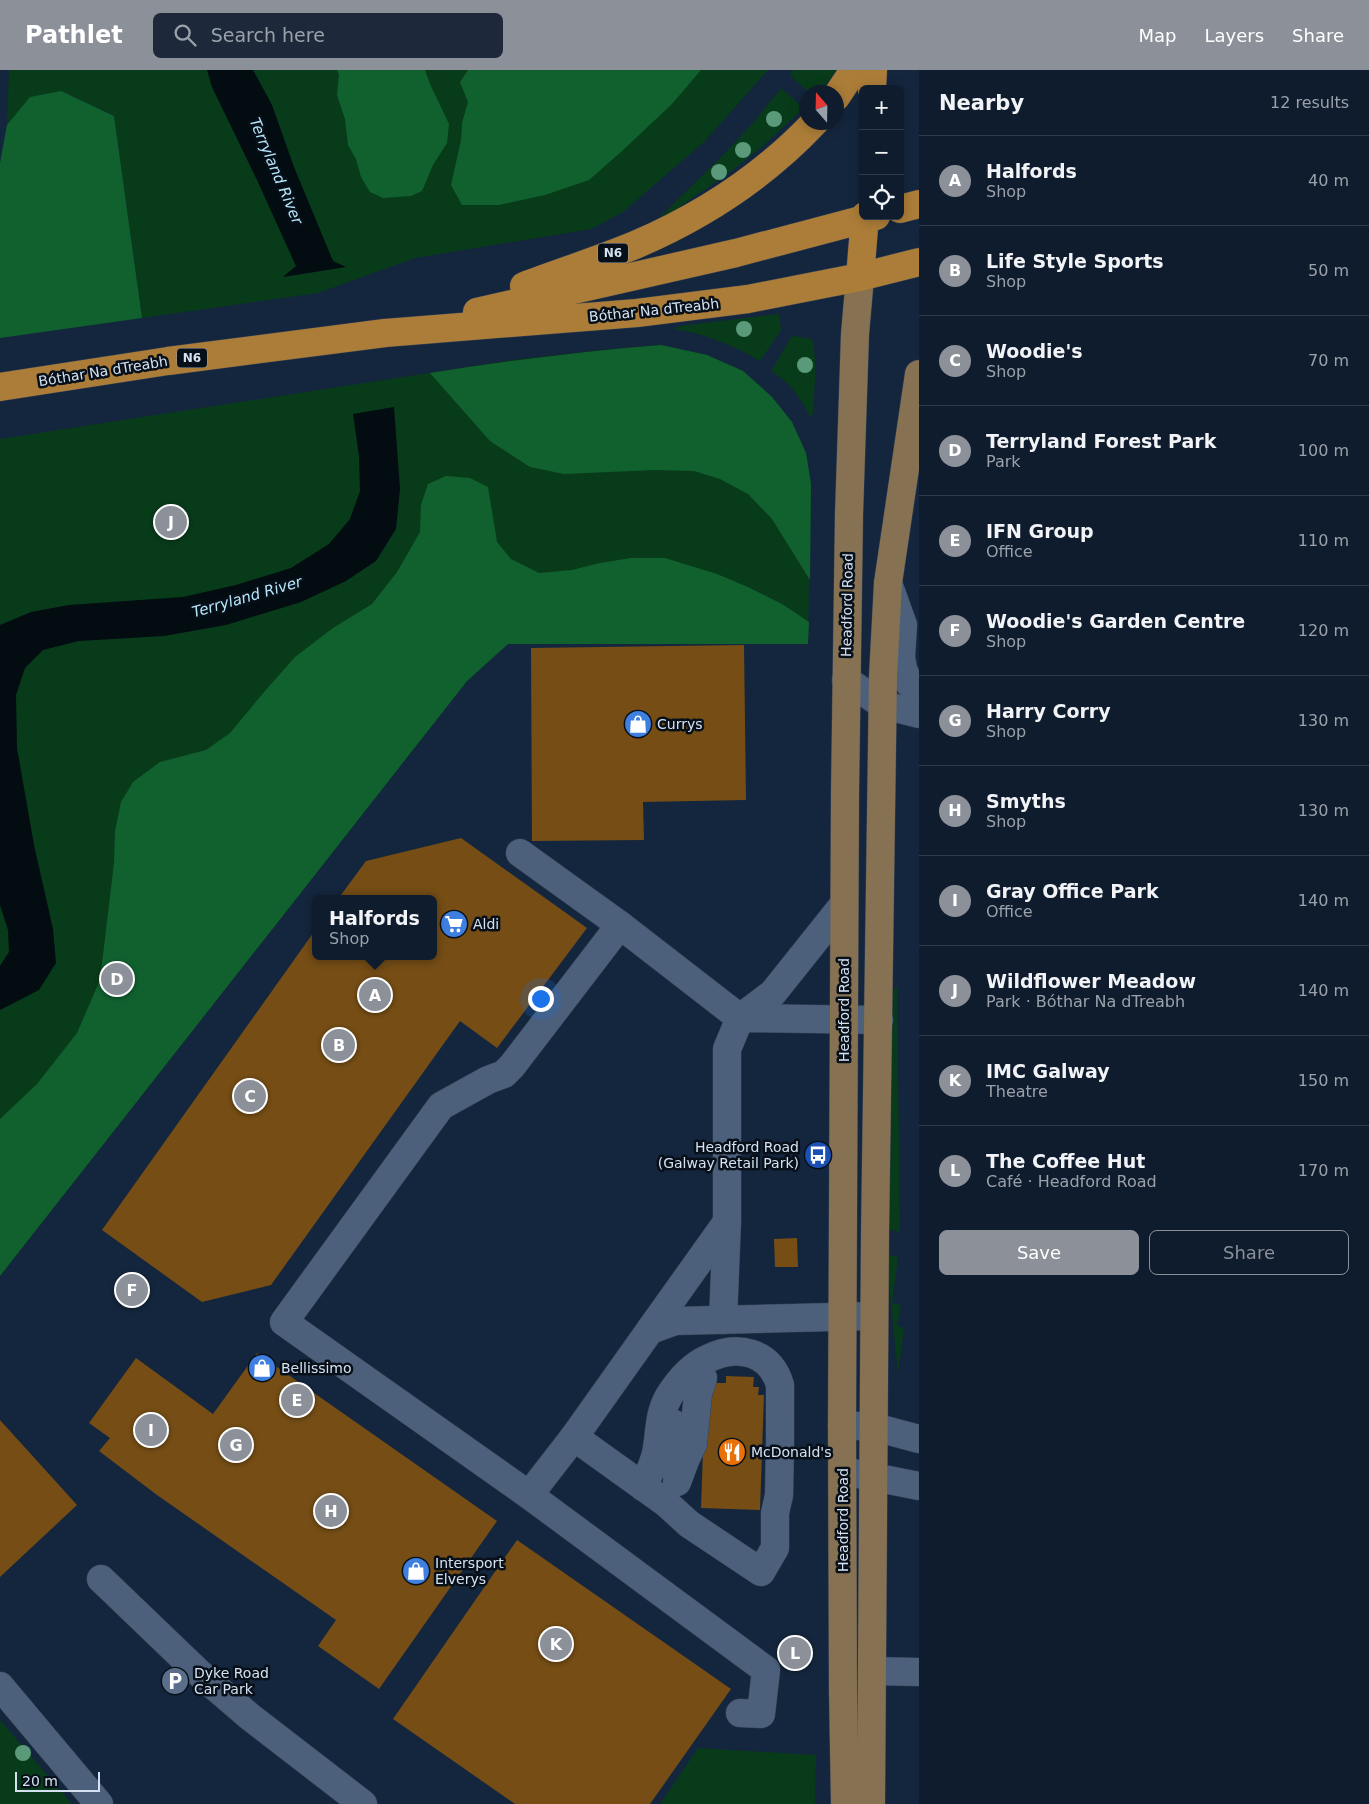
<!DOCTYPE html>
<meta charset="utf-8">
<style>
body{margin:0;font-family:"DejaVu Sans",sans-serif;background:#1d293a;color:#f1f3f6}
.controls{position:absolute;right:15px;top:15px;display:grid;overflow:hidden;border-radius:8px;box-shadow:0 2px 12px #0003}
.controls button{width:45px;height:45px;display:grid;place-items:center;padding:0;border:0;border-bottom:1px solid #2f3a4a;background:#0f1c2e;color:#f1f3f6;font:25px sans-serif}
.compass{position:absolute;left:799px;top:15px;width:45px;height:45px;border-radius:50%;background:#0f1c2e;box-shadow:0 2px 12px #0003;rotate:340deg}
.scale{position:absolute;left:15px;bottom:12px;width:85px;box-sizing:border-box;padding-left:5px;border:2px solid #d5e1f1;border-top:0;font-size:14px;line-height:18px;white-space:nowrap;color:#d5e1f1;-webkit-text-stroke:4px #070f19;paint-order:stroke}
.you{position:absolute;left:540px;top:928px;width:18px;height:18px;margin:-12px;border:4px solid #fff;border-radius:50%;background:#1a73e8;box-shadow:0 0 0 8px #1a73e833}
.badge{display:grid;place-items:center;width:32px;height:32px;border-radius:50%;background:#8c9099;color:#fff;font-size:16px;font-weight:700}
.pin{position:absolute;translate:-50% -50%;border:2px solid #fff;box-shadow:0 1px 5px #0006}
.popup{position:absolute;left:312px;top:825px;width:125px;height:65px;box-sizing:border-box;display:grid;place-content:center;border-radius:8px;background:#0f1c2e;filter:drop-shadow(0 1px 4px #0005);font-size:16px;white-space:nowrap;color:#9ba1aa}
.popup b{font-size:19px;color:#f1f3f6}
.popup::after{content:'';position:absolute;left:50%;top:100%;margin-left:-10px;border:10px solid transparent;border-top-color:#0f1c2e}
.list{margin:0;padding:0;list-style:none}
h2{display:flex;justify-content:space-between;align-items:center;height:65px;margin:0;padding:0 20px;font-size:21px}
h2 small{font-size:16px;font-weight:400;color:#9ba1aa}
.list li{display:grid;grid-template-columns:32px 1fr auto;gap:15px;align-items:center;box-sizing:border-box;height:90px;padding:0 20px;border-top:1px solid #2f3a4a}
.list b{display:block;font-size:19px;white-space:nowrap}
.list p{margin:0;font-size:16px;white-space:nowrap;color:#9ba1aa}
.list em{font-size:16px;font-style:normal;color:#9ba1aa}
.actions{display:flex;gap:10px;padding:15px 20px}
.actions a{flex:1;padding:11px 0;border:1px solid #8c9099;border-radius:8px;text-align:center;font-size:18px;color:#8c9099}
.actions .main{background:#8c9099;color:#fff}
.icon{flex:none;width:28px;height:28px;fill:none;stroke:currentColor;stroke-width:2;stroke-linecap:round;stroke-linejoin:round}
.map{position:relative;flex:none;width:919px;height:1734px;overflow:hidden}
header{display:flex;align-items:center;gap:30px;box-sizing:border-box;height:70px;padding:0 25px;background:#8c9099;color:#fff}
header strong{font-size:24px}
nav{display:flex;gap:28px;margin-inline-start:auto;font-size:18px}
.search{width:350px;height:45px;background:#1d293a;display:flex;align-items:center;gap:12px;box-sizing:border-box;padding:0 18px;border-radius:8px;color:#9ba1aa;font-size:19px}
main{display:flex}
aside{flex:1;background:#0f1c2e}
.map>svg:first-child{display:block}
</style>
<header>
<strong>Pathlet</strong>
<div class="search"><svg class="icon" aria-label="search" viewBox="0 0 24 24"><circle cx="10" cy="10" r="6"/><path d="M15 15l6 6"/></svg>Search here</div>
<nav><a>Map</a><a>Layers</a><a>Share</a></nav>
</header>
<main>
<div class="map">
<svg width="919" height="1734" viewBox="0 0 919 1734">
<rect width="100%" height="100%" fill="#14263d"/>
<!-- green -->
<g fill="#083b1a">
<path d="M9,0H768L705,71L623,142L591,159L415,188L318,223L142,248L114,46L61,21L7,55Z"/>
<path d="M793,0H837L820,22H808L790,5Z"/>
<path d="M781,18L804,38L765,74L733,100L662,149L660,147L724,84L753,53Z"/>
<path d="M779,244L781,260L760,291C733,275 704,263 673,259L680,256Z"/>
<path d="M792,266L812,269C818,293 814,319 813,344L810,347C802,329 789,312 771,301Z"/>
<path d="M661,275L707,285L743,301L772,327L792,352L806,383L811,414L808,574H508L467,611L0,1206V369L520,289L602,280Z"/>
<path d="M897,917L900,1162L888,1159L893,921Z"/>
<path d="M890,1185L898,1187L892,1233L901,1235L897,1256L904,1258L898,1303L888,1205Z"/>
<path d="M0,1650L72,1734H0Z"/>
<path d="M698,1678L816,1685L815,1734H660Z"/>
</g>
<!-- forest -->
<g fill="#11612f">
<path d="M337,0H425L430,14L449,54L447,73L433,95L422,121L411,126L383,128L370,122L361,107L356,89L348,75L345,49L337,25L339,4Z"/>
<path d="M468,0H701L672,34L621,82L589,110L545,125L499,135H462L451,115L461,70L462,53L468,32L460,12Z"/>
<path d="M61,21L114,46L142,248L0,268V93L7,55L30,27Z"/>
<path d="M661,275L707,285L743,301L772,327L792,352L806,383L811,414L810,510L772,449L748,424L720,409L694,401L654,400L564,404L530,397L490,371L430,303C507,291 584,281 661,275Z"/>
<path d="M446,406L470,408L488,417L497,472L511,489L539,503L572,500L600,493L631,488H665L717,504L750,518L782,534L809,552L808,574H508L467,611L0,1206V1049L37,1014L77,963L100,910L114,793L115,761L121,732L133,712L160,692L206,680L230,663L264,622L295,587L333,558L372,534L397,502L420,462L421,435L428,414Z"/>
</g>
<!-- water -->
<g fill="#020c11">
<path d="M207,0H253L272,35L294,97L333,191L346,197L283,207L296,196L257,110L212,17Z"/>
<path d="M394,337L400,419L396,459L376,491L346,511L301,532L226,555L164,566L79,571L43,580L25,598L16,625L17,678L34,775L53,859L56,893L39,920L0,940V896L9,882L8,860L0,835V555L31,542L69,535L183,527L236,515L291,498L329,474L350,449L360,421L359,386L353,344Z"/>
</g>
<!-- building -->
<g fill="#754d15">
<path d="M744,575L746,730L643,732L644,770L532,771L531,578Z"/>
<path d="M461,768L587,858L497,978L460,951L271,1215L202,1232L102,1160L316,859V886H434V829H338L366,791Z"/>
<path d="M797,1168L798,1197H775L774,1169Z"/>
<path d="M257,1283L497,1451L379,1619L318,1576L336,1550L157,1425L99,1381L110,1368L89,1353L136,1288L213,1344Z"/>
<path d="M726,1306L754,1307L753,1317H759L758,1325H764L760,1440L701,1438L705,1323L711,1313H726Z"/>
<path d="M0,1350L77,1435L0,1507Z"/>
<path d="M517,1470L731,1619L650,1734H515L393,1649Z"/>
</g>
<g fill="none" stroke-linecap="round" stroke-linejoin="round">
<!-- minor casing -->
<g stroke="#344154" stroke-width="29">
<g id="minor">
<path d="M888,513L903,555L901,587L903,599L909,613L919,624"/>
<path d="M846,610L883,635L919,644"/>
<path d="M520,783L620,855"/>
<path d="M723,1250L727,1152V979L740,948L879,950"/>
<path d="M650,1260L727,1152"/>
<path d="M674,1354L671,1380L678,1409"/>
<path d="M842,1355L874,1357L919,1369"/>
<path d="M574,1367L666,1433L689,1454L761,1502L775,1478V1443L779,1425L780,1373V1315C770,1281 737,1274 707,1289C691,1296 678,1312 669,1326C659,1343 660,1359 657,1378C655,1392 649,1404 643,1417"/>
<path d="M843,1401L919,1416"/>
<path d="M677,1412L686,1388L693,1374L698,1324L703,1308"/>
<path d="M529,1425L574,1367L650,1260L675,1251L874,1246"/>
<path d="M101,1509L199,1603L249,1646L363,1734"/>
<path d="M872,1601L919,1602"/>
<path d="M0,1616L99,1734"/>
<path d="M740,1643L761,1644L766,1600L529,1425L284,1252L441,1036L488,1010L504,1004L512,996L620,855L740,948L773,923L844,834"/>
</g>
</g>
<!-- major casing -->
<g stroke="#344154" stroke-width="29">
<g id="major">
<path d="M845,1734L843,1621L842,1355L845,724L849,445L855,264L860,207"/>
<path d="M871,1734L875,1165L883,606L888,513L919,304"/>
</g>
</g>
<!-- highway casing -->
<g stroke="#344154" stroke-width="29">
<g id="highway">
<path d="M872,19L873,0"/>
<path d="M836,27L854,0"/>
<path d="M900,139L919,134"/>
<path d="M860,207L865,146"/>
<path d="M524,216C561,202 599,190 635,175C703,146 764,106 815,52"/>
<path d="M477,242L736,183L876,146"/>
<path d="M0,317L168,291L385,263L637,243L748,229L860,207L919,192"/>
</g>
</g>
<!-- minor -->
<use href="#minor" stroke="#4c607b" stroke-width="28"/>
<!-- major -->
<use href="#major" stroke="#867153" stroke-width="28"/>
<!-- highway -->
<use href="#highway" stroke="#ac7d38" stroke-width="28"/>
</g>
<!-- trees -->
<g fill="#5a997a">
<circle cx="774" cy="49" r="8"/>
<circle cx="743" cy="80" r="8"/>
<circle cx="719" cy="102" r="8"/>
<circle cx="744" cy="259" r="8"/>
<circle cx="805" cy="295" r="8"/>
<circle cx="23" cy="1683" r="8"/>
</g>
<!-- icons -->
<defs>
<g id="shop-disc" transform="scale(1.4375)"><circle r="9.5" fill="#3f7fe0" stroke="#070f19"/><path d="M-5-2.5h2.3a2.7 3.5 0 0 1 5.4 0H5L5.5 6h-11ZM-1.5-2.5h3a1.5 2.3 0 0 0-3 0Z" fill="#fff"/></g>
<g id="supermarket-disc" transform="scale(1.4375)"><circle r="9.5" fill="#3f7fe0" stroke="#070f19"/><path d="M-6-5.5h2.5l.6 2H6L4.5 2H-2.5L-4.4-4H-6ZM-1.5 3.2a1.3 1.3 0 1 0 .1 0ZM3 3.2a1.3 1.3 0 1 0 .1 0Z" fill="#fff"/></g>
<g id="bus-disc" transform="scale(1.4375)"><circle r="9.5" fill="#1a4fb4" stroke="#070f19"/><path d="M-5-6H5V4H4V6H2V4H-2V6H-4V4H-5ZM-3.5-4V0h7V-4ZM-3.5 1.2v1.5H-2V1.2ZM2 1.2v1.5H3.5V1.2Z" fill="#fff"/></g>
<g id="restaurant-disc" transform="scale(1.4375)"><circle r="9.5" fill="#e8710a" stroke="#070f19"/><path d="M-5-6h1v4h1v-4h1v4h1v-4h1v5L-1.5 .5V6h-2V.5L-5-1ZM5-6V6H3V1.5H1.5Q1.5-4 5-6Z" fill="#fff"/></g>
<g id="parking-disc" transform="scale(1.4375)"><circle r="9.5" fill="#5c6f8a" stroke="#070f19"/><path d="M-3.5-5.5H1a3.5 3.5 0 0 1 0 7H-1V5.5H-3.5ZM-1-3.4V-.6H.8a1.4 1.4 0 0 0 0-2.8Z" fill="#fff"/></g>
</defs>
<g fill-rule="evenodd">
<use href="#shop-disc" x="638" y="654"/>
<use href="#supermarket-disc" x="454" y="854"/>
<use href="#bus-disc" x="818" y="1085"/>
<use href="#shop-disc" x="262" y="1298"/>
<use href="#restaurant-disc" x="732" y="1382"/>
<use href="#shop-disc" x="416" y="1501"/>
<use href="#parking-disc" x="175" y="1611"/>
</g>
<g text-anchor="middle" stroke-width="5" stroke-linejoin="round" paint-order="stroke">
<!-- shield labels -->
<g fill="#070f19" stroke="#97a2b0" stroke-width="1">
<rect x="598" y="173.5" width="30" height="19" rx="4"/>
<rect x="177" y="278.5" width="30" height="19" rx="4"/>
</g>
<g font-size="12" font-weight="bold" fill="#d5e1f1">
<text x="613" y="187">N6</text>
<text x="192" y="292">N6</text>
</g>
<!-- street labels -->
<g font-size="14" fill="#d5e1f1" stroke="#070f19">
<text transform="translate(654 240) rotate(-6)" y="5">Bóthar Na dTreabh</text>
<text transform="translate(103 301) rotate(-9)" y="5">Bóthar Na dTreabh</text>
<text transform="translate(847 535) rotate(-89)" y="5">Headford Road</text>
<text transform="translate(844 940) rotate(-90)" y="5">Headford Road</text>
<text transform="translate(843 1450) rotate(-90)" y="5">Headford Road</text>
</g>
<!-- poi labels -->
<g font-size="14" fill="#d5e1f1" stroke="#070f19" text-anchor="start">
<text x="657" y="659">Currys</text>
<text x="473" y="859">Aldi</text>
<text x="799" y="1082" text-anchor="end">Headford Road<tspan x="799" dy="16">(Galway Retail Park)</tspan></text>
<text x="281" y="1303">Bellissimo</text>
<text x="751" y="1387">McDonald's</text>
<text x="435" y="1498">Intersport<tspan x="435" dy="16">Elverys</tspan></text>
<text x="194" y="1608">Dyke Road<tspan x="194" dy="16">Car Park</tspan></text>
</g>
<!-- water labels -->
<g font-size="15" font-style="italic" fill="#b6e6f9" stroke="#070f19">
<text transform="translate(276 101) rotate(67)" y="5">Terryland River</text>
<text transform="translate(247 527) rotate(-16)" y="5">Terryland River</text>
</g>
</g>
</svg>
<div class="controls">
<button>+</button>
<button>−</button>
<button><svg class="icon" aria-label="locate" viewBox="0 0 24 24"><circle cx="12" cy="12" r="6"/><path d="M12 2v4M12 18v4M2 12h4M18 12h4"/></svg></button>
</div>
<svg class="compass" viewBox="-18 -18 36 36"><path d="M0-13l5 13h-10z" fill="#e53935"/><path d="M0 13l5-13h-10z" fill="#9ba1aa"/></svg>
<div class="scale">20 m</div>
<div class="you"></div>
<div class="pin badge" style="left:375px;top:925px">A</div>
<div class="popup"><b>Halfords</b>Shop</div>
<div class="pin badge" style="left:339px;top:975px">B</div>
<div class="pin badge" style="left:250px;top:1026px">C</div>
<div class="pin badge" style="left:117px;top:909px">D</div>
<div class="pin badge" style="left:297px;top:1330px">E</div>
<div class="pin badge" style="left:132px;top:1220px">F</div>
<div class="pin badge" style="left:236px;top:1375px">G</div>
<div class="pin badge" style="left:331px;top:1441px">H</div>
<div class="pin badge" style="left:151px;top:1360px">I</div>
<div class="pin badge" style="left:171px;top:452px">J</div>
<div class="pin badge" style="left:556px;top:1574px">K</div>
<div class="pin badge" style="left:795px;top:1583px">L</div>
</div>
<aside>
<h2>Nearby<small>12 results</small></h2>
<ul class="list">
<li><span class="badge">A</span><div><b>Halfords</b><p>Shop</p></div><em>40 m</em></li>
<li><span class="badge">B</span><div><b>Life Style Sports</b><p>Shop</p></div><em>50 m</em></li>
<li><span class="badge">C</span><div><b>Woodie's</b><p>Shop</p></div><em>70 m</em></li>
<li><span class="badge">D</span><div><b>Terryland Forest Park</b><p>Park</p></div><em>100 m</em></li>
<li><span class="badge">E</span><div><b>IFN Group</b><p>Office</p></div><em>110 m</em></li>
<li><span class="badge">F</span><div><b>Woodie's Garden Centre</b><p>Shop</p></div><em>120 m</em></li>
<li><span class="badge">G</span><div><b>Harry Corry</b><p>Shop</p></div><em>130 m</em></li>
<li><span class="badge">H</span><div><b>Smyths</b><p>Shop</p></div><em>130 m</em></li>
<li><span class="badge">I</span><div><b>Gray Office Park</b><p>Office</p></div><em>140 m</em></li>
<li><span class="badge">J</span><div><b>Wildflower Meadow</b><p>Park · Bóthar Na dTreabh</p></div><em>140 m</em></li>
<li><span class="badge">K</span><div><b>IMC Galway</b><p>Theatre</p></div><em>150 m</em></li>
<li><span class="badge">L</span><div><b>The Coffee Hut</b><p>Café · Headford Road</p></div><em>170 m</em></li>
</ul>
<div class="actions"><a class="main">Save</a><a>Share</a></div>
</aside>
</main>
